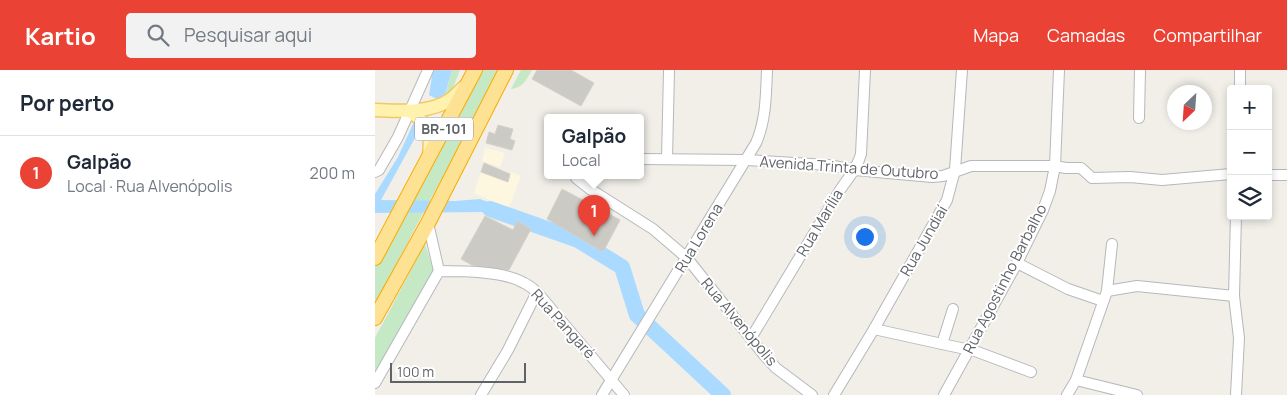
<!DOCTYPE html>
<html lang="pt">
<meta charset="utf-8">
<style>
body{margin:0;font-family:Manrope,sans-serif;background:#f2f2f3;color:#1f2937}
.controls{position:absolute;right:15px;top:15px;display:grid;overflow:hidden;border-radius:5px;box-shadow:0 2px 8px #0003}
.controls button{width:45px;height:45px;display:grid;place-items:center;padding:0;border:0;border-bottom:1px solid #e0e1e3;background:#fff;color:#1f2937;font:25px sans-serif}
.compass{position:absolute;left:792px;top:15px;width:45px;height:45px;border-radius:50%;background:#fff;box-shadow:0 2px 8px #0003;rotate:205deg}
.scale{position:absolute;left:15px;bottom:12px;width:136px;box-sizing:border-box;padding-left:5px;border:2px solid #5f6368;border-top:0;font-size:14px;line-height:18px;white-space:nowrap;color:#5f6368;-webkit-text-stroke:4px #fff;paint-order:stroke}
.you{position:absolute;left:489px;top:166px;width:18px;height:18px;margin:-12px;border:4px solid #fff;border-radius:50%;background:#1a73e8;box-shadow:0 0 0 8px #1a73e833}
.badge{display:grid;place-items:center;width:32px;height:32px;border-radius:50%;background:#ea4335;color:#fff;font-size:16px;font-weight:700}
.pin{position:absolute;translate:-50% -41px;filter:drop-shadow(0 1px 2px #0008)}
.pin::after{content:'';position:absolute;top:26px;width:18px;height:15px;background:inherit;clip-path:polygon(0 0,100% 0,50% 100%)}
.popup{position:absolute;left:169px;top:44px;width:100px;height:65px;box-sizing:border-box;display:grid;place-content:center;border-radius:5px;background:#fff;filter:drop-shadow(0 1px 4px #0005);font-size:16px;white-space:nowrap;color:#747a83}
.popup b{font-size:19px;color:#1f2937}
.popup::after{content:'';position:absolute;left:50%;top:100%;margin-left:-10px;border:10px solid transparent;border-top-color:#fff}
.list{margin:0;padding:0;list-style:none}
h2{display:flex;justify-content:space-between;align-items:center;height:65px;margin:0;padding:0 20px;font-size:21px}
h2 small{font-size:16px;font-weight:400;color:#747a83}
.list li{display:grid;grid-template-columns:32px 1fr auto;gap:15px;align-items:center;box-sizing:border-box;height:75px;padding:0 20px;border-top:1px solid #e0e1e3}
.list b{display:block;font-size:19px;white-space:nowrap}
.list p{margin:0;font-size:16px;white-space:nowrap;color:#747a83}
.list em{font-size:16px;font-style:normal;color:#747a83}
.icon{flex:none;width:28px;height:28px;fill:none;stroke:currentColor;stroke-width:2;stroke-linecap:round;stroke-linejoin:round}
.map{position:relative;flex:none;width:912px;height:325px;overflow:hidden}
header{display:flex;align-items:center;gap:30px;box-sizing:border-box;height:70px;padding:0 25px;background:#ea4335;color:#fff}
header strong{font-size:24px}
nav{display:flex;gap:28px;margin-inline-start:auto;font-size:18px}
.search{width:350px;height:45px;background:#f2f2f3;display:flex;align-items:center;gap:12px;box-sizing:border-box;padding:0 18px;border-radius:5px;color:#747a83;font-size:19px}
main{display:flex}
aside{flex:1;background:#fff}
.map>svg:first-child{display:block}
</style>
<header>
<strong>Kartio</strong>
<div class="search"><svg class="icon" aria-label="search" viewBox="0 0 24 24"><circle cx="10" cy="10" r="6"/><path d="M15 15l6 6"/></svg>Pesquisar aqui</div>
<nav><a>Mapa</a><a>Camadas</a><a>Compartilhar</a></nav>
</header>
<main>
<aside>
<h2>Por perto<small></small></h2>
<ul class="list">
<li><span class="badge">1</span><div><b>Galpão</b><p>Local · Rua Alvenópolis</p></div><em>200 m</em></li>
</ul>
</aside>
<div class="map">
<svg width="912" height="325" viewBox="0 0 912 325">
<rect width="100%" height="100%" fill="#f1efe8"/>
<!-- commercial -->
<g fill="#fef7e0">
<path d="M110,78L130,83L125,97L107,91Z"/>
<path d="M106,102L133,112L136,102L146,106L134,138L99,123Z"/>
</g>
<!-- green -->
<g fill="#c5e8c5">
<path d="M77,0H85L75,25L69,30Z"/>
<path d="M107,0H127L56,128L0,234V197Z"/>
<path d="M146,0H157C151,10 148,18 136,19Z"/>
<path d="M50,174L59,202L0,306V268Z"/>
</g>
<!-- water -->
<g fill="#aadaff">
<path d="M58,0H77L68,32L54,25Z"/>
<path d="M38,54L48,58L40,68L6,130L80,131L105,129L139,142L134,149L111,142L0,143V124L23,87Z"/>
</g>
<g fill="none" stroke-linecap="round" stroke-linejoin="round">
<!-- river -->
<path stroke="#aadaff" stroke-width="16" d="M115,139L203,170L247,197L262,245L348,325"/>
</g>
<!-- building -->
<g fill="#cccac5" stroke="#d6d1c6">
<path d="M162,0H196L219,13L206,36L157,9Z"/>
<path d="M123,55L138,59L135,69L140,71L137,80L111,73L114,62L120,64Z"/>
<path d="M109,93L135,104L133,112L106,102Z"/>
<path d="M187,119L245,150L228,182L172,149Z"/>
<path d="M110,146L138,160L142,151L156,159L134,200L97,195L86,189Z"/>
</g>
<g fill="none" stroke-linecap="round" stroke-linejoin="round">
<!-- minor casing -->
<g stroke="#b5b8bc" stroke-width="12">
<g id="minor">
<path d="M865,0V19"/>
<path d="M764,48L765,0"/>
<path d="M265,89L371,90L453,95L480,100L557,107L568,106L596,96H680L691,98H706L717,108L755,107L787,110L856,104"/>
<path d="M292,89L294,0"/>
<path d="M0,102L4,100L23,67L53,0"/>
<path d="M201,105V108L215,119L278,159L312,188L389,285L401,298L437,325"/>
<path d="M893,105H912"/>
<path d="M861,146L859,226L864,268L861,325"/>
<path d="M53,153L64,201"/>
<path d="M642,193L693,219L728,231"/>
<path d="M732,221L762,216L859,226"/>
<path d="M499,259L567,274L578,239"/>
<path d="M376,268L465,120C473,108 482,99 486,84L490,0"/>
<path d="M567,274L600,281L656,302"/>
<path d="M701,310L762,325"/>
<path d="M0,313L64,201C88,201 129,201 149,213C154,215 158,219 162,222L249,325"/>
<path d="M106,325L133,280L162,222"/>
<path d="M227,325L381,73C391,50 391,25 392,0"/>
<path d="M459,325L499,259L572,130L580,100L587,0"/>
<path d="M569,325L642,193L668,140L675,121L680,96L684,0"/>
<path d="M692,325L701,310L732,221L737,174"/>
</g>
</g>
<!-- major casing -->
<g stroke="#f2c960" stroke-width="15">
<g id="major">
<path d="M0,40C24,41 55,44 76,29C81,25 85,20 90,16"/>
<path d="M35,41C57,58 56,61 54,87"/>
</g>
</g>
<!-- highway casing -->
<g stroke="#f9ab00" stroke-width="16">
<g id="highway">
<path d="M0,188L100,0"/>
<path d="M0,248L53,153L131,0"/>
</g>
</g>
<!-- minor -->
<use href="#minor" stroke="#fff" stroke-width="10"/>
<!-- major -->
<use href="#major" stroke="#fff2af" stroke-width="12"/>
<!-- highway -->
<use href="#highway" stroke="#fde293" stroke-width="14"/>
</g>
<g text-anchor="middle" stroke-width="4" stroke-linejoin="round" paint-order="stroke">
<!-- shield labels -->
<rect fill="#fff" stroke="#8f9295" stroke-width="1" x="40" y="47.5" width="58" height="23" rx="4"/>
<g font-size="14" font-weight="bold" fill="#5f6368">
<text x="69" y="64">BR-101</text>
</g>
<!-- street labels -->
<g font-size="15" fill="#5f6368" stroke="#fff">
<text transform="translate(474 98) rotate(4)" y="5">Avenida Trinta de Outubro</text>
<text transform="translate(445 153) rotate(-59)" y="5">Rua Marília</text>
<text transform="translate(324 168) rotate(-59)" y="5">Rua Lorena</text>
<text transform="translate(549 171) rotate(-60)" y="5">Rua Jundiaí</text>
<text transform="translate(630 209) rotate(-63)" y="5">Rua Agostinho Barbalho</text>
<text transform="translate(364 252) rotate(50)" y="5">Rua Alvenópolis</text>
<text transform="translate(188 254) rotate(48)" y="5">Rua Pangaré</text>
</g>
</g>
</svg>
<div class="controls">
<button>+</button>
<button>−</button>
<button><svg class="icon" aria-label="layers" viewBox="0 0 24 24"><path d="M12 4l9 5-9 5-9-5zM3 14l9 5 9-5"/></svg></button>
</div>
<svg class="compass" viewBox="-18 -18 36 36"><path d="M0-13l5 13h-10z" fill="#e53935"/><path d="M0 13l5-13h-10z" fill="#747a83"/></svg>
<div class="scale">100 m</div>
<div class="you"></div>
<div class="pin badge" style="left:219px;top:166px">1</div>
<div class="popup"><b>Galpão</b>Local</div>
</div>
</main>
